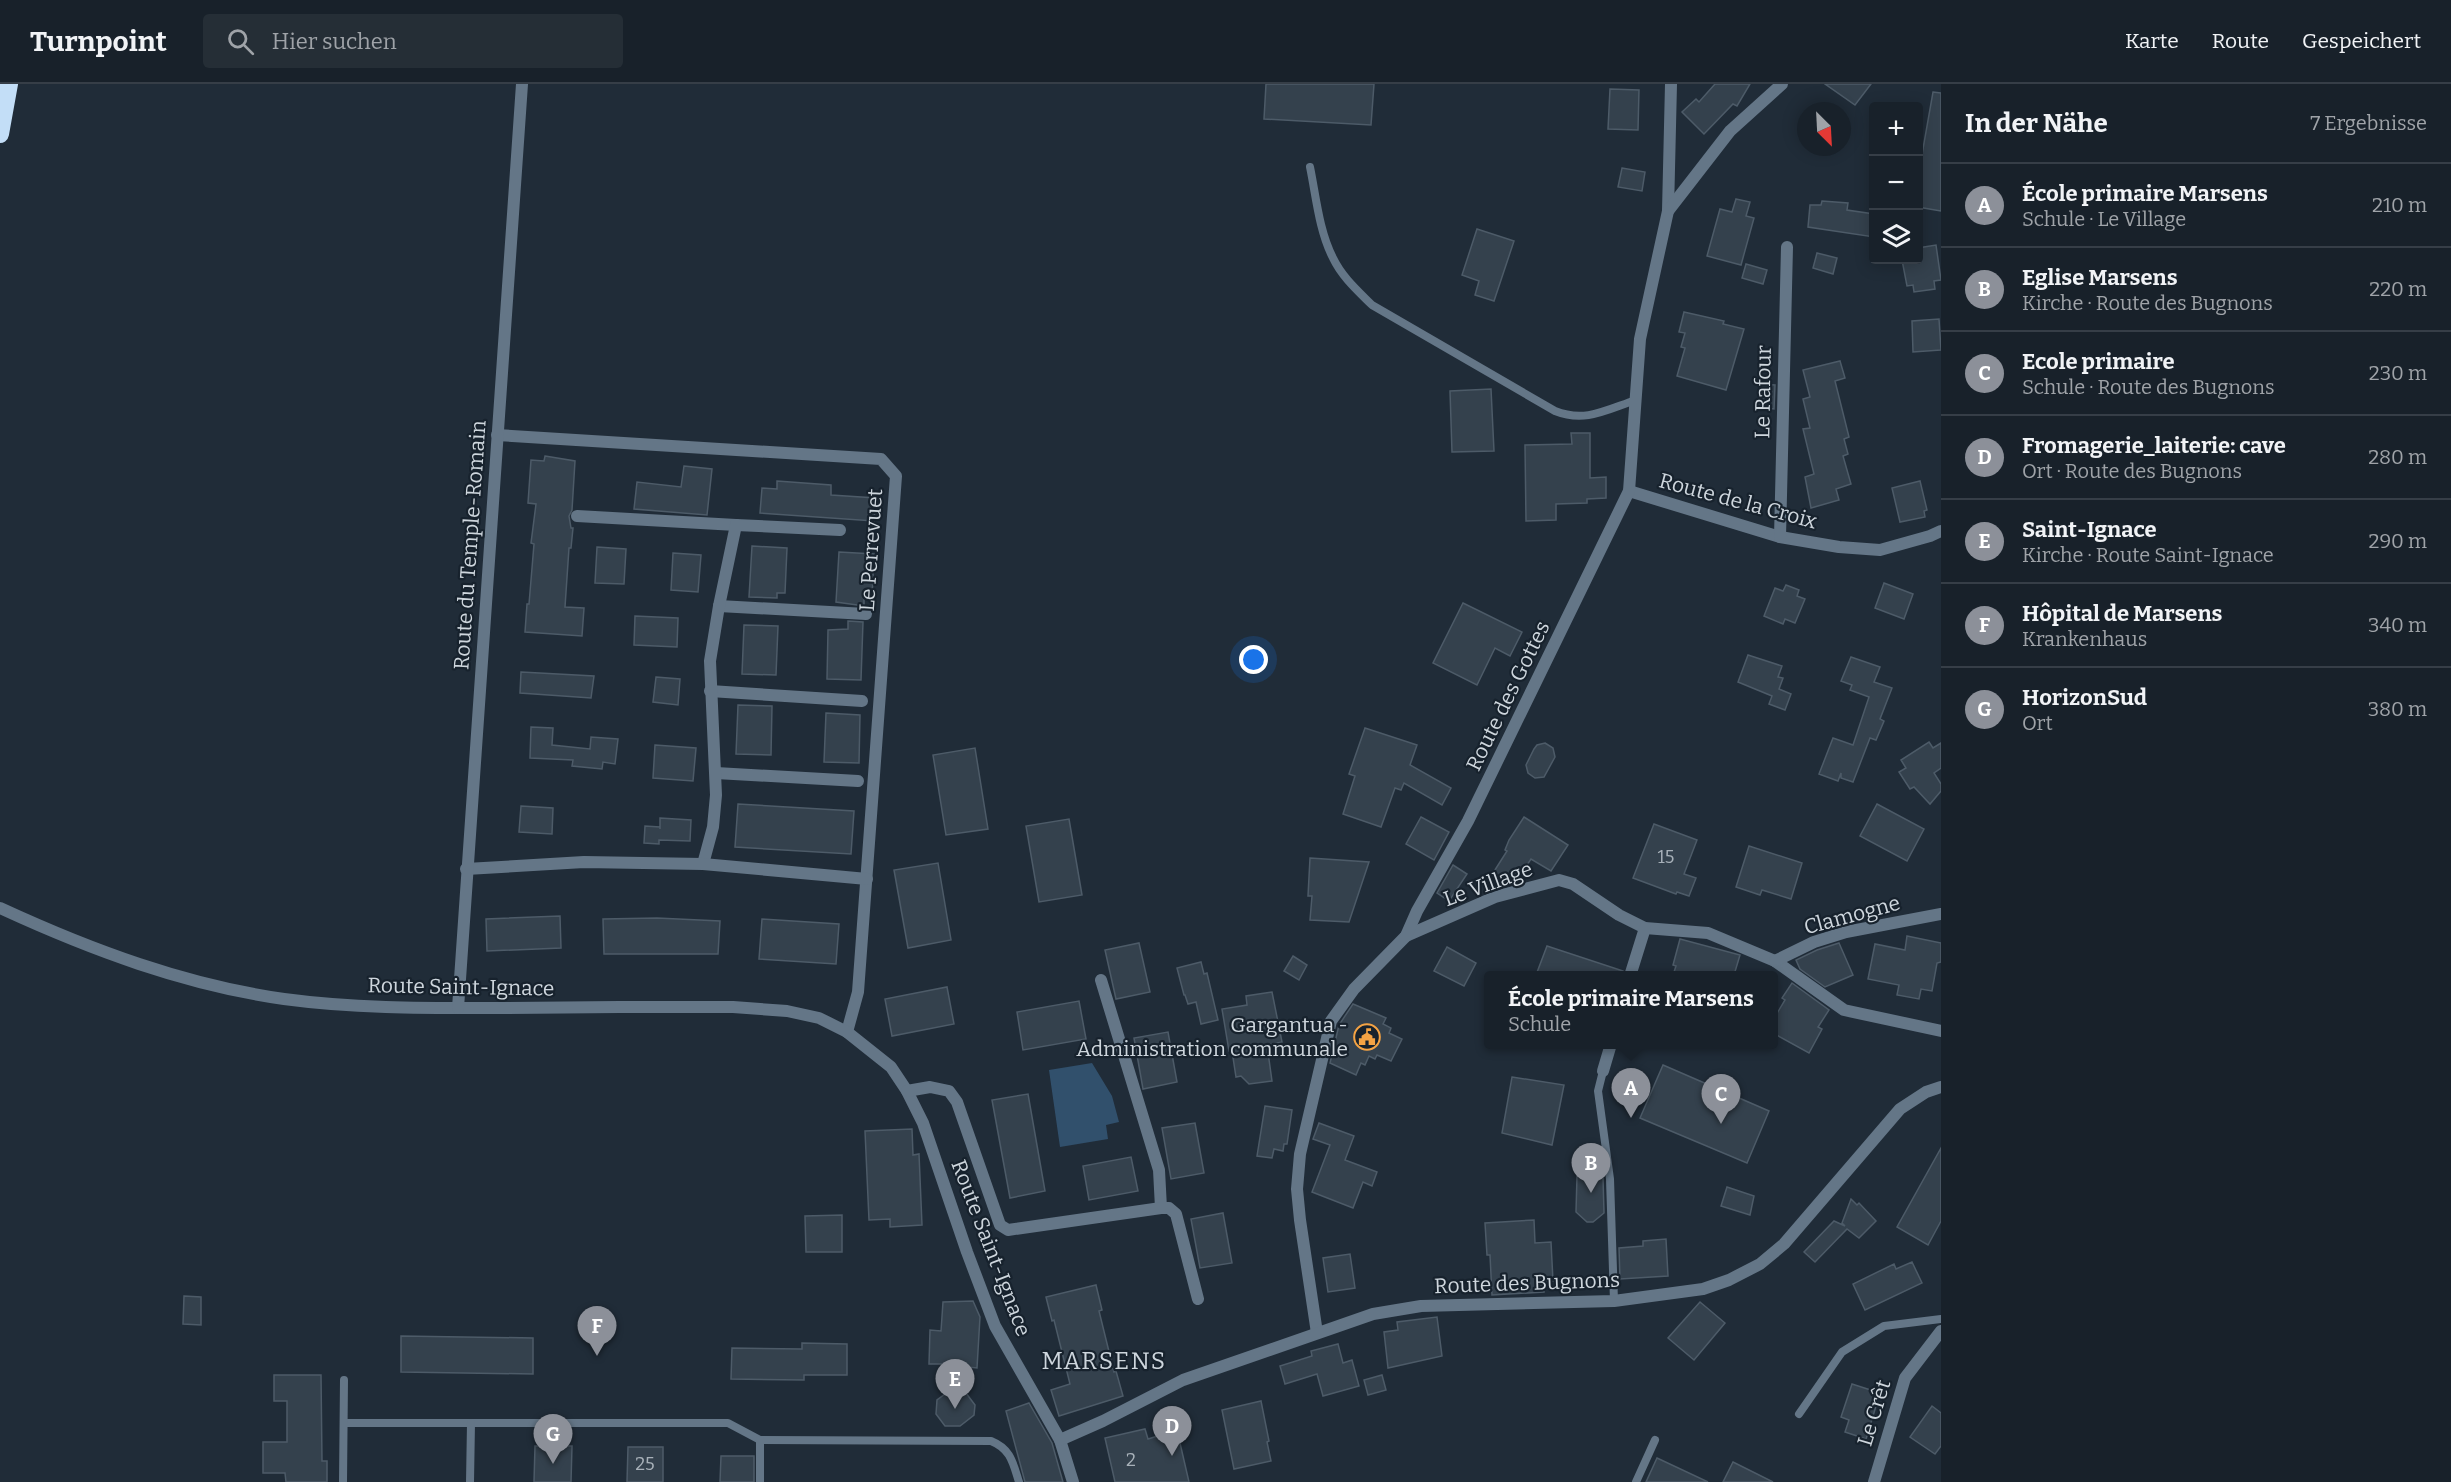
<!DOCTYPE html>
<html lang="de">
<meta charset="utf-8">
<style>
body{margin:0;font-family:Bitter,serif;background:#252e36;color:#f1f3f6}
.controls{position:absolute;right:18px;top:18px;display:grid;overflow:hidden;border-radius:6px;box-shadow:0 3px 15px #0003}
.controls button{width:54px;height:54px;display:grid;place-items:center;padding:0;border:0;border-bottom:2px solid #363e47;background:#18212a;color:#f1f3f6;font:30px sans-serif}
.compass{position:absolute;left:1797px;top:18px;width:54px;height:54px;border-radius:50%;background:#18212a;box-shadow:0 3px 15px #0003;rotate:156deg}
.you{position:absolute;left:1254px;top:576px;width:21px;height:21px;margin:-15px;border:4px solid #fff;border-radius:50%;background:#1a73e8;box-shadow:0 0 0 9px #1a73e833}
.badge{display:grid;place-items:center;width:39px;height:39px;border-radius:50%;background:#8c9099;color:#fff;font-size:20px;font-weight:700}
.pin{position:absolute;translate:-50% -50px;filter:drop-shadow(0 2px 3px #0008)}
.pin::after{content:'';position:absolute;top:32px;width:21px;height:18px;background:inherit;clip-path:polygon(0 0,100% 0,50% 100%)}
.popup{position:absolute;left:1484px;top:887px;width:294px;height:78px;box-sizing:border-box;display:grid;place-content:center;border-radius:6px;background:#18212a;filter:drop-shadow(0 2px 4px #0005);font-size:20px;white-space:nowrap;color:#9fa3a8}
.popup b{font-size:22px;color:#f1f3f6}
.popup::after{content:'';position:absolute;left:50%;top:100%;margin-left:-12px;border:12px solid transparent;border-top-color:#18212a}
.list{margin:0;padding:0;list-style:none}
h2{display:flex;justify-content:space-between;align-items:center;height:78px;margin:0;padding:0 24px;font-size:26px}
h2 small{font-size:20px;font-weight:400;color:#9fa3a8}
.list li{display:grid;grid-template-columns:39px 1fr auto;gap:18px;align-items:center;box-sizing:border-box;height:84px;padding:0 24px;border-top:2px solid #363e47}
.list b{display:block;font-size:22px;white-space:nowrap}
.list p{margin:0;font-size:20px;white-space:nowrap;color:#9fa3a8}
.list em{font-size:20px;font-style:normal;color:#9fa3a8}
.icon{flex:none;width:33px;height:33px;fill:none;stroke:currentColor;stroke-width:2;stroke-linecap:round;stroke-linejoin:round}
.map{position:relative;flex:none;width:1941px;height:1398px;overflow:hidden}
header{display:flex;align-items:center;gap:36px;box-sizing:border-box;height:84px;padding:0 30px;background:#18212a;border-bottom:2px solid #363e47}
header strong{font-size:28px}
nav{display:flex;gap:33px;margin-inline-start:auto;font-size:21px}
.search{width:420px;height:54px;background:#252e36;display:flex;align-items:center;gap:15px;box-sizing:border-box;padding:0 21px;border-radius:6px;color:#9fa3a8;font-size:22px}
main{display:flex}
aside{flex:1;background:#18212a}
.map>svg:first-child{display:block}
</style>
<header>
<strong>Turnpoint</strong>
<div class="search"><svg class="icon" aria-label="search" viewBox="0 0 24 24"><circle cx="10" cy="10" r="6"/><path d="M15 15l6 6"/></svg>Hier suchen</div>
<nav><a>Karte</a><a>Route</a><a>Gespeichert</a></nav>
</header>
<main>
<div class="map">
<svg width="1941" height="1398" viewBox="0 0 1941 1398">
<rect width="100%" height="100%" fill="#202c38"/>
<!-- green -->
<path fill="#31506c" d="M1092,979L1112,1012L1119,1038L1106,1041L1108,1055L1060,1063L1049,986Z"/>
<!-- building -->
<g fill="#34414d" stroke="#4d5b68" stroke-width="1.5">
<path d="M1266,0H1374L1371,41L1264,35Z"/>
<path d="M1715,0H1750L1737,22L1733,20L1704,50L1682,28L1696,15L1699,18Z"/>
<path d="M1825,0H1871L1855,21Z"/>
<path d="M1610,5L1639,6L1638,46L1608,45Z"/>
<path d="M1933,8L1941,9V127L1918,123V93Z"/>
<path d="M1622,84L1645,88L1642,107L1618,103Z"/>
<path d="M1736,115L1750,118L1746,132L1754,134L1741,181L1707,172L1720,125L1732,128Z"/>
<path d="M1822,117L1848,119L1847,126L1874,130V153L1808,143L1810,121H1821Z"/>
<path d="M1477,145L1514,157L1494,217L1475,211L1479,197L1462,191Z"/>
<path d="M1936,161L1941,196L1934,197L1935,205L1914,208L1913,201L1907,202L1902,176H1918V164Z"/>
<path d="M1817,169L1837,174L1833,190L1813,184Z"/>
<path d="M1746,180L1767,186L1763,200L1742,194Z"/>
<path d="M1684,228L1724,237L1723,240L1744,245L1726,306L1677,292L1685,264L1681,263L1685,249L1679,248Z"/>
<path d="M1939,235L1941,266L1913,268L1912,237Z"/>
<path d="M1840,277L1845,294L1835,297L1849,353L1844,355L1848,370L1843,372L1851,400L1836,405L1839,416L1811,424L1805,393L1814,390L1803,345L1810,344L1803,315L1810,313L1803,286Z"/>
<path d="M1760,300L1775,301L1774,325L1758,323Z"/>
<path d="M1491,305L1494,367L1452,368L1450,307Z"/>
<path d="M1571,349H1590V394L1606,393V414L1587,415V419L1556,420V436L1526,437L1525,361L1572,360Z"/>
<path d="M545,372L575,377L572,426L569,432L571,444H573L571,464H569L565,523L584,524L582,552L525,548L527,520H529L534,460L531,459L536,420L528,419L531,376L544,377Z"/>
<path d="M684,382L712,385L707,431L634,425L637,398L681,403Z"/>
<path d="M777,397L831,401V411L876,414L874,437L760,429L762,404L777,405Z"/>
<path d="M1920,397L1927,426L1924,427L1925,433L1900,438L1892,404Z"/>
<path d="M752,462L787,464L785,509H777V514L749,513Z"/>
<path d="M597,463L626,465L624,500L595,499Z"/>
<path d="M839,468L874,470L872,515H864V522L836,518Z"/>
<path d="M673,469L701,471L698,508L671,506Z"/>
<path d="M1884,499L1913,510L1904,535L1875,524Z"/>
<path d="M1786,501L1799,506L1797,512L1805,515L1795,539L1785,535L1783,540L1764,532L1775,504L1783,507Z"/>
<path d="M1463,519L1522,548L1510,572L1495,564L1477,601L1433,579Z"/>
<path d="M635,532L678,534L677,563L634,561Z"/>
<path d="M848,537L863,538L861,596L827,595L828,546L848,545Z"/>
<path d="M744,541L778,542L776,591L742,590Z"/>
<path d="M1748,571L1782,582L1778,593L1783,594L1779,605L1791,610L1785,626L1769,620L1772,612L1738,598Z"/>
<path d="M1851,573L1880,583L1874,598L1892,604L1880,635L1884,637L1876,656L1870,654L1853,698L1841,694V689L1838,697L1819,690L1833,654L1853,661L1869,613L1850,606L1852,601L1841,597Z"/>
<path d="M521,588L594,592L591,614L520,609Z"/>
<path d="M656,593L680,595L678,621L653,618Z"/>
<path d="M738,621L772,622L771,671L736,670Z"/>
<path d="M826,629L860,631L859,679L824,678Z"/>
<path d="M531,643L553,644L552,661L590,665L591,653L618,655L615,680L603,678L602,685L572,682L573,676L530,674Z"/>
<path d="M1365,644L1417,661L1410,681L1451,704L1442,721L1404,699L1401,706L1395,704L1381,743L1343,730L1355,692L1349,690Z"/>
<path d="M1929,658L1933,664L1941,659V684L1934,689L1941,700V707L1930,720L1914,703L1910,705L1899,688L1906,684L1901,676Z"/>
<path d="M1545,659L1553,664L1555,673L1544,693L1535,694L1528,689L1526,681L1534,665L1537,661Z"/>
<path d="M655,661L696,664L693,697L653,694Z"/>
<path d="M975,664L988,745L946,751L933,671Z"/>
<path d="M738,720L854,727L851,770L735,763Z"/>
<path d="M1877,720L1924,745L1907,777L1860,752Z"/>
<path d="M521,722L553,724L552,750L519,748Z"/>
<path d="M1421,733L1449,748L1434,776L1406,760Z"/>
<path d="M1524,733L1568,761L1551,787L1531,775L1523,787L1520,785L1511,800L1493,789L1507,767L1505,766L1509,756Z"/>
<path d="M660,734L691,736L690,757L659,756V760L644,759L645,742L660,743V745Z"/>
<path d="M1069,735L1082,811L1039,818L1026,742Z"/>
<path d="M1654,740L1697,756L1684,790L1696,794L1689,812L1677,808L1676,810L1633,794Z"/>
<path d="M1749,762L1802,779L1791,815L1762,806L1760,811L1736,803Z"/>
<path d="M1310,774L1369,778L1349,838L1310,836L1312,812H1308Z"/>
<path d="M938,779L951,856L908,864L894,786Z"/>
<path d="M1453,781L1467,790L1449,817L1437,809Z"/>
<path d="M560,832L561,864L487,867L486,835Z"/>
<path d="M657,834L720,837L718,870H604L603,835Z"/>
<path d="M762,835L839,840L836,880L759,875Z"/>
<path d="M1907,852L1941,859V878L1937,879L1932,907L1921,905L1919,915L1897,911L1899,901L1868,895L1875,860L1905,866Z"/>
<path d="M1680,855L1740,871L1734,891H1673L1676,882L1673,881Z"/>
<path d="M1139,859L1150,908L1116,915L1105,866Z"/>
<path d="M1839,859L1853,891L1825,903L1800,885L1796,876L1817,866Z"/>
<path d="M1547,862L1623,887L1622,891H1536Z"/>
<path d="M1447,863L1476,879L1464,902L1434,887Z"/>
<path d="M1293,872L1307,881L1299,896L1284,887Z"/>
<path d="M1201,878L1204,890L1207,889L1218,936L1201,940L1196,918L1188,920L1185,911H1184L1177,884Z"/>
<path d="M1792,899L1829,926L1818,943L1822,945L1809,969L1773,949V936L1785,916L1782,914Z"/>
<path d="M947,903L954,940L892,952L885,915Z"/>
<path d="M1272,908L1282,958L1267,961L1272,997L1249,1000L1241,992L1236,993L1232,967H1229L1222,925L1247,921L1246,912Z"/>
<path d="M1079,917L1086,955L1023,966L1017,928Z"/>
<path d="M1353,920L1386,934L1383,940L1391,944L1389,949L1402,955L1391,977L1377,971L1375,975L1369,972L1365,981L1361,979L1356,991L1330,979L1339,941Z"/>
<path d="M1168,948L1177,998L1143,1005L1134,954Z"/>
<path d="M1663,981L1769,1027L1747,1079L1640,1034Z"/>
<path d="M1512,993L1564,1001L1552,1061L1502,1049Z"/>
<path d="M1028,1010L1045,1107L1010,1114L992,1016Z"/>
<path d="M1265,1022L1292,1026L1287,1060H1284L1283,1067L1274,1065L1272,1074L1257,1072Z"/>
<path d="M1195,1039L1204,1089L1171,1095L1162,1044Z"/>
<path d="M1319,1039L1354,1052L1345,1076L1377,1088L1372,1102L1363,1098L1353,1124L1312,1108L1330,1061L1313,1055Z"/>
<path d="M912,1045L913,1071L919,1070L922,1141L890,1143V1135L869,1136L865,1047Z"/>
<path d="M1941,1064V1137L1928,1161L1897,1143Z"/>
<path d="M1131,1073L1138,1107L1089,1116L1083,1082Z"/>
<path d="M1577,1092L1603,1093L1604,1129L1593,1138H1587L1576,1128Z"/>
<path d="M1727,1103L1754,1112L1750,1131L1721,1122Z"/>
<path d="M1851,1115L1857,1121L1859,1119L1876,1137L1859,1154L1847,1145L1815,1178L1804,1168L1834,1137L1845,1142L1842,1139Z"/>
<path d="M1223,1129L1232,1179L1200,1184L1191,1135Z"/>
<path d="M842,1131V1168H806L805,1132Z"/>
<path d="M1534,1136L1535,1159L1551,1158L1553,1197L1543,1198L1544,1208L1492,1211L1490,1171H1487L1485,1139Z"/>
<path d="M1666,1155L1668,1192L1620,1195L1619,1164L1643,1162V1157Z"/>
<path d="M1350,1170L1355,1204L1328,1208L1323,1174Z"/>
<path d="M1912,1178L1922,1199L1865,1226L1853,1200L1894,1180L1896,1185Z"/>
<path d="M1096,1201L1102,1226L1099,1227L1114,1288L1116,1287L1123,1312L1059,1332L1051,1306L1070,1300L1054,1236L1052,1237L1046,1213Z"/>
<path d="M184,1212L201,1213V1241L183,1240Z"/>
<path d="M973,1217L980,1233L977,1284L968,1283L966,1309L975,1321L974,1331L960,1342H945L936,1330L937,1316L949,1307L950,1280H929L930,1246L941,1247L943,1218Z"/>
<path d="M1700,1218L1725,1239L1694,1276L1668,1254Z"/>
<path d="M1437,1233L1442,1272L1388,1284L1384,1248L1398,1246L1397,1238Z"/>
<path d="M401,1252L533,1254V1290L401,1288Z"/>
<path d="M802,1259L847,1260V1291H804V1296L731,1295L732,1264L802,1265Z"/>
<path d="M1338,1260L1343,1279L1352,1276L1359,1302L1323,1312L1317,1290L1285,1300L1280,1282L1312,1272L1311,1267Z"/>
<path d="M274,1291H321L322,1377H327V1398H286L285,1389H263V1358H287V1317H274Z"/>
<path d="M1382,1291L1386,1306L1368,1311L1364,1296Z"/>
<path d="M1852,1300L1880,1309L1866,1355L1845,1348L1849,1336L1841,1333Z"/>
<path d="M1261,1317L1269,1357L1267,1358L1271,1377L1234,1385L1222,1326Z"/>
<path d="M1029,1319L1052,1359L1063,1398H1025L1006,1327Z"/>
<path d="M1932,1322L1941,1329V1362L1935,1370L1910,1353Z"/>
<path d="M1145,1345L1148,1355L1177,1346L1189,1398H1115L1105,1354Z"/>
<path d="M535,1362H572L571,1398H534Z"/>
<path d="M628,1363H663V1398H627Z"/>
<path d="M721,1372H754V1398H720Z"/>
<path d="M1657,1374L1708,1398H1646Z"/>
<path d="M1733,1378L1773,1398H1723Z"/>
</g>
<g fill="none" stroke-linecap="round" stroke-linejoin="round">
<!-- lane -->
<g stroke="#647687" stroke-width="8">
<path d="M1310,83C1316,112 1319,147 1333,174C1342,193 1358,207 1372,221L1555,327C1585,339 1606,326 1636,316"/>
<path d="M1603,987L1598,1007L1610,1095L1614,1217"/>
<path d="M1799,1330L1842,1268L1884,1242L1941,1235"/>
<path d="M344,1339H728L760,1356L991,1357C1011,1365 1013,1379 1019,1398"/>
<path d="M760,1356V1398"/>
<path d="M343,1398L344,1296"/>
<path d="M470,1398L471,1339"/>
<path d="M1636,1398L1655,1356"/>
</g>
<!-- street -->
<g stroke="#647687" stroke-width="12">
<path d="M1668,127L1671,0"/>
<path d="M497,351L881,375L896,392L858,908L847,948"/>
<path d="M1629,407L1780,453L1839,463L1880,466L1930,452L1941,447"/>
<path d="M577,432L736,441"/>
<path d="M1780,453L1787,163"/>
<path d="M719,522L866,530"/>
<path d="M710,607L862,617"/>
<path d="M716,689L858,697"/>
<path d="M703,780L713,743L716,711L710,577L719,522L736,441L840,446"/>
<path d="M466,785L584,778L703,780L867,795"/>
<path d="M0,824C91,866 185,901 284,915C358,925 432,924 506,924C582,923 657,923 733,923L787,927L819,934L847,948L891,983L907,1007L923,1039L967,1168L995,1242L1060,1356L1073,1398"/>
<path d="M1406,852L1495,813L1559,796L1573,800L1619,831L1645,844L1708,849L1775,877L1844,926L1941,947"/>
<path d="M1775,877L1814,858L1846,848L1941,830"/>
<path d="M1630,892L1645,844"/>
<path d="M1101,896L1159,1086L1161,1124"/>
<path d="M458,924L522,0"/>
<path d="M1603,987L1611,960"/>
<path d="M907,1007L930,1003L949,1007L957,1018L1000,1141L1008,1146L1161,1124H1169L1176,1130L1198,1215"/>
<path d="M1317,1249L1300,1136L1297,1105L1300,1070L1331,937L1354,905L1406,852L1417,827L1468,737L1629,407L1640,255L1668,127L1730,47L1782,0"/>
<path d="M1060,1356L1103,1337L1183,1296L1373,1230L1421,1222L1614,1217L1703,1205L1729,1196L1760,1180L1784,1160L1900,1025L1926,1008L1941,1003"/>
<path d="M1874,1398L1905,1294L1941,1247"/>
</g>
<!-- highway -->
<path stroke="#c3def7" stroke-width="18" d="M0,50L9,0"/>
</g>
<!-- icons -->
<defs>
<g id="civic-ring" transform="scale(1.35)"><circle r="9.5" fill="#17222d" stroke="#f4a344" stroke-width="1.5"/><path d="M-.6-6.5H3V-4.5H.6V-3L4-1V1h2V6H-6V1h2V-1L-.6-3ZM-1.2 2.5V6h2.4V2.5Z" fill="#f4a344"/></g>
</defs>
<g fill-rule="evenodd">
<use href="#civic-ring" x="1367" y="953"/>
</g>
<g text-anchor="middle" stroke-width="4.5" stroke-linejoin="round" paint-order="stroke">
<!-- number labels -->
<g font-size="18" fill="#a8b1b9">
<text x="1666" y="779">15</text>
<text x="1131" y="1382">2</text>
<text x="645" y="1386">25</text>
</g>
<!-- street labels -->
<g font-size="21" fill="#ced6dd" stroke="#17222d">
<text transform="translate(1763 308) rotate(-89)" y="7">Le Rafour</text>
<text transform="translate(1738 417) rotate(15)" y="7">Route de la Croix</text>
<text transform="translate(470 461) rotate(-86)" y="7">Route du Temple-Romain</text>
<text transform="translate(871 466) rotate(-86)" y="7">Le Perrevuet</text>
<text transform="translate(1508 612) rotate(-64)" y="7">Route des Gottes</text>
<text transform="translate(1488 800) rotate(-20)" y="7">Le Village</text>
<text transform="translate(1852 831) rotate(-15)" y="7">Clamogne</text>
<text transform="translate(461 903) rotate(1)" y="7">Route Saint-Ignace</text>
<text transform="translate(991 1164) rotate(69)" y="7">Route Saint-Ignace</text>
<text transform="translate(1527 1199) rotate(-2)" y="7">Route des Bugnons</text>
<text transform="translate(1874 1329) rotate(-73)" y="7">Le Crêt</text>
</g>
<!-- poi labels -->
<g font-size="21" fill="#ced6dd" stroke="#17222d" text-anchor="end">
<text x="1348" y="948">Gargantua -<tspan x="1348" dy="24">Administration communale</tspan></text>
</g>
<!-- quarter labels -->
<g font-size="24" letter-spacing="1.5" fill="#ced6dd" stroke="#17222d">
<text x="1104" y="1285">MARSENS</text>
</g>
</g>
</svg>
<div class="controls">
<button>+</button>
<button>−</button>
<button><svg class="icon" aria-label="layers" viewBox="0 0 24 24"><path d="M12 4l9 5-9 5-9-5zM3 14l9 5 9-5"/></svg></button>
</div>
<svg class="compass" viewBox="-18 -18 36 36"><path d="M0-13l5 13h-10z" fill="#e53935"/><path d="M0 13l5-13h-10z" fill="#9fa3a8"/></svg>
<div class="you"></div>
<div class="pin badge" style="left:1631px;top:1034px">A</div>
<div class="popup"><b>École primaire Marsens</b>Schule</div>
<div class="pin badge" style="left:1591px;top:1109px">B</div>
<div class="pin badge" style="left:1721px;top:1040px">C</div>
<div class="pin badge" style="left:1172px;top:1372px">D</div>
<div class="pin badge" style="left:955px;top:1325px">E</div>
<div class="pin badge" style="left:597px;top:1272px">F</div>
<div class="pin badge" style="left:553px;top:1380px">G</div>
</div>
<aside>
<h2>In der Nähe<small>7 Ergebnisse</small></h2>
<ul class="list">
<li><span class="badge">A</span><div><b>École primaire Marsens</b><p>Schule · Le Village</p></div><em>210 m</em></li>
<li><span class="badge">B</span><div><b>Eglise Marsens</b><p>Kirche · Route des Bugnons</p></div><em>220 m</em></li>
<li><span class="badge">C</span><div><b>Ecole primaire</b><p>Schule · Route des Bugnons</p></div><em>230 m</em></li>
<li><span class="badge">D</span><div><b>Fromagerie_laiterie: cave</b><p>Ort · Route des Bugnons</p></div><em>280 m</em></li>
<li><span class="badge">E</span><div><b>Saint-Ignace</b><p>Kirche · Route Saint-Ignace</p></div><em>290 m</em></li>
<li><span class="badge">F</span><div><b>Hôpital de Marsens</b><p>Krankenhaus</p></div><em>340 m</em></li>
<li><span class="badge">G</span><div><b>HorizonSud</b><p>Ort</p></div><em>380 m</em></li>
</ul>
</aside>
</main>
